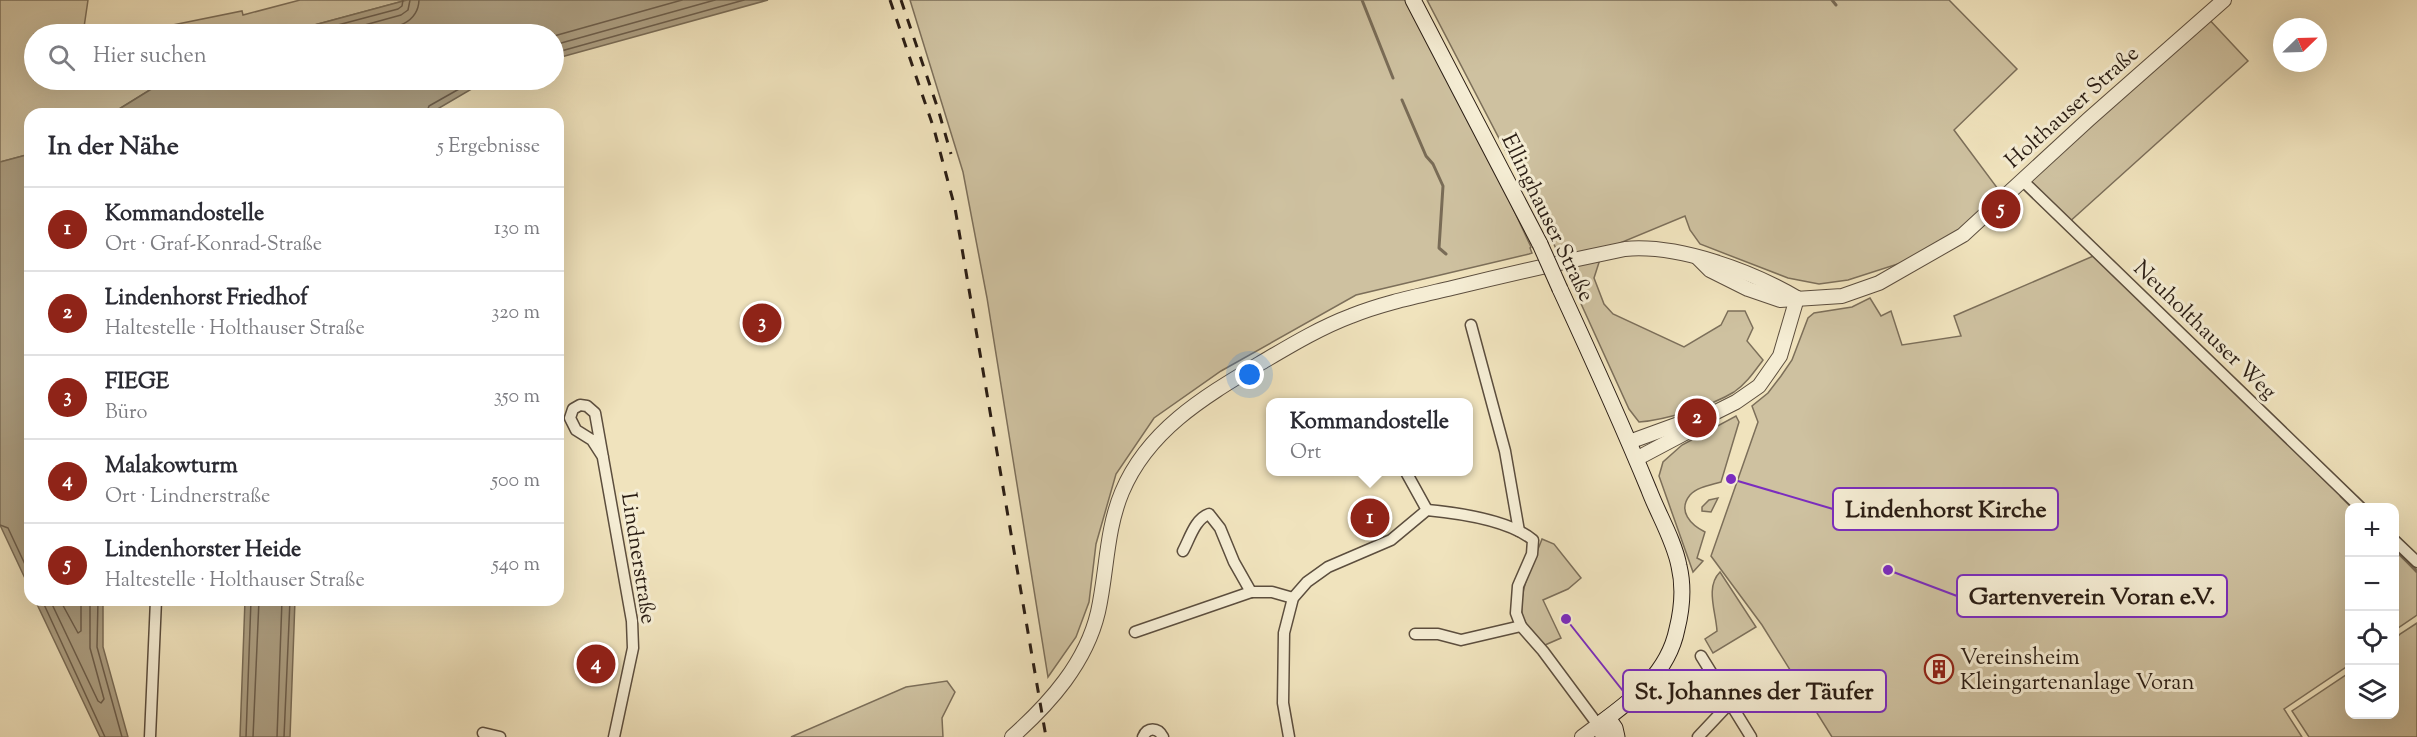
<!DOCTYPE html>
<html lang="de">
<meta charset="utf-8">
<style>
body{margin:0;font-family:"Sorts Mill Goudy",serif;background:#f7f7f7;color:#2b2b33}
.controls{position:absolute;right:18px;bottom:18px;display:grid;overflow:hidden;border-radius:12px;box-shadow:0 6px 24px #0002}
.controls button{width:54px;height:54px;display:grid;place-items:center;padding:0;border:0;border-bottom:2px solid #e1e1e2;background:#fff;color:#2b2b33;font:30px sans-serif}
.compass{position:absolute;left:2273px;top:18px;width:54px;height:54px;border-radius:50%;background:#fff;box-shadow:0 6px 24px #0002;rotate:67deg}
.you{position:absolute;left:1250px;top:375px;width:21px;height:21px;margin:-15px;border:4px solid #fff;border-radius:50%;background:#1a73e8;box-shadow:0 0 0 9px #1a73e833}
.badge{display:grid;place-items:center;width:39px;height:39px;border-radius:50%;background:#8f2418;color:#fff;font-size:20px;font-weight:700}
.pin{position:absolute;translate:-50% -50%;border:3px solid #fff;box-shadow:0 2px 6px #0006}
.popup{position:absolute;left:1266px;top:398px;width:207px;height:78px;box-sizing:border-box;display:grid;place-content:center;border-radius:12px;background:#fff;filter:drop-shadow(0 2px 4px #0005);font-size:20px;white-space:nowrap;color:#7c7c81}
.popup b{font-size:22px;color:#2b2b33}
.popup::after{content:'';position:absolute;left:50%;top:100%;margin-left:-12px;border:12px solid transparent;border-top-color:#fff}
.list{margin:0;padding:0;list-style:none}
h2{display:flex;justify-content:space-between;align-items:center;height:78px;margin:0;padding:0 24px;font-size:26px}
h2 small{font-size:20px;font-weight:400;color:#7c7c81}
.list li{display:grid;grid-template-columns:39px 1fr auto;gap:18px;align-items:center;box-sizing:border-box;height:84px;padding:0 24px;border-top:2px solid #e1e1e2}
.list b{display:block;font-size:22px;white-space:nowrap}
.list p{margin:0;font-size:20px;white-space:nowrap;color:#7c7c81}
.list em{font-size:20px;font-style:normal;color:#7c7c81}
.icon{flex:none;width:33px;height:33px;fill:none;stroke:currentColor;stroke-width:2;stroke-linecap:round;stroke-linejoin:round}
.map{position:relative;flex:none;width:2417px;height:737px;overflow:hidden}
.search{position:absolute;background:#fff;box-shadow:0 6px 24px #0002;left:24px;top:24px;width:540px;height:66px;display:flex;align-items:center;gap:15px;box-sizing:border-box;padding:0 21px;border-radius:33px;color:#7c7c81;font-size:22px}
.panel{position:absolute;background:#fff;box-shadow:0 6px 24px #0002;left:24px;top:108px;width:540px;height:498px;border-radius:18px}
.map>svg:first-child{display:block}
</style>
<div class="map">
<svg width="2417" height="737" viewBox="0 0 2417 737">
<rect width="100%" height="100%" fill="#f0e3bd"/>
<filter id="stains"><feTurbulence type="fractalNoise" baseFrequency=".00333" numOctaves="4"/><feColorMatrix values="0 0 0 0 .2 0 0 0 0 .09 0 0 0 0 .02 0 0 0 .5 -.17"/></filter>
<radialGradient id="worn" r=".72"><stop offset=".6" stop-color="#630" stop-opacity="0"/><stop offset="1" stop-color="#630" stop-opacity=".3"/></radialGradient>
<!-- green -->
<g fill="#cec1a0" stroke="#7c6f5a" stroke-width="1.5">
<path d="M0,0H88L83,34H34V80H166L111,114H30V154L0,162Z"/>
<path d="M300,0H407L281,34H139L138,32L242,11L243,15Z"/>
<path d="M910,0H1406L1490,159L1531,247L1530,248L1532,253L1529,254L1356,295L1221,371L1154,418L1116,474L1096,544L1089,602L1076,637L1048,677L987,298L963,172Z"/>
<path d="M1427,0H1949L2017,69L1954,130L2004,197L1935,252L1848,280L1819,284L1788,278L1700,244L1690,230L1685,216L1603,250L1594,278L1604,304L1613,314L1684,347L1721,325L1728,311H1745L1753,328L1747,341L1763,360C1754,372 1746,384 1734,392C1711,406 1666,420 1639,422L1629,409L1552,240Z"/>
<path d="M2206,16L2248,61L2067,224L2022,180Z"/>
<path d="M2098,254L2356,507L2350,508L2349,665L2284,709L2302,737H1832L1762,625L1711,556L1758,422L1752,406L1768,393L1781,376L1792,360L1808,318L1814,313L1852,307L1870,298L1881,316L1891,311L1902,345L1961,336L1954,316Z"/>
<path d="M1736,416L1739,422L1721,482C1711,485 1697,487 1690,495C1677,511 1691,525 1705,532L1697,558L1703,561L1693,572L1659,476L1663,462L1682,445Z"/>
<path d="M1718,498L1711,512L1702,511V507L1709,500Z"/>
<path d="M1542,539L1554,544L1581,578L1568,589L1543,600L1561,638L1545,645C1539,639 1531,632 1526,624C1512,603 1534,561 1542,539Z"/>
<path d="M2394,549L2417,573V615L2395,630Z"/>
<path d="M1720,572L1756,627L1713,653L1705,639L1717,631C1716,612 1705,587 1720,572Z"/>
<path d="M2417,623V737H2309L2292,711L2349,673L2350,714H2394L2395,640L2400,634Z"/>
<path d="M947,681L955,692L942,718L943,737H791L906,687Z"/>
</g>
<!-- water -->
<g fill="#ada084" stroke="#796c57" stroke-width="1.5">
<path d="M407,0H768L554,59V34H281Z"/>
<path d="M166,80H487L429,114H111Z"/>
<path d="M30,154V589L0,525V162Z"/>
<path d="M35,600H103V647L128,737H100Z"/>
<path d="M245,600H295L290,737H240Z"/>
</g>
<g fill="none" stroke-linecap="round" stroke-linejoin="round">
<!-- shore -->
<g stroke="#6c5e4c" stroke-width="1.5">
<path d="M304,34L398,9L402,6L403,0"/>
<path d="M332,34L401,15L408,10L410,0"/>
<path d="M364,34C386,29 418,28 419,0"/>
<path d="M554,36L682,0"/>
<path d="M554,45L715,0"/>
<path d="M554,53L744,0"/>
<path d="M426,114L429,106L475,80"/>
<path d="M0,525L8,528L30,575"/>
<path d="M42,600L105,737"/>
<path d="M50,600L98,701L101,703L104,699L90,648V600"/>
<path d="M60,600L78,633L81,631V600"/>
<path d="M98,600L97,647L122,737"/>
<path d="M246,737L251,600"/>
<path d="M253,737L259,600"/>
<path d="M277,737L282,600"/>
<path d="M284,737L290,600"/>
</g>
<!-- stream -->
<g stroke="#796c57" stroke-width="3">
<path d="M1362,0L1393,78"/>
<path d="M1832,0L1836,5"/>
<path d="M1402,100L1426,156L1433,164L1443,186L1439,248L1446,254"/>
<path d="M2341,496L2350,505"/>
<path d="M2394,549L2417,571"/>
</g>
<!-- minor casing -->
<g stroke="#5c4e3e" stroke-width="13">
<g id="minor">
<path d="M2022,180L2361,508"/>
<path d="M1471,325L1505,451L1519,531"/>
<path d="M603,457L592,440L576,430L570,418L573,409L580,405L587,406L595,413L632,621L633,648L614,737"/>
<path d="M1406,472L1427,510"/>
<path d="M2394,540L2417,562"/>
<path d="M1183,551C1190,538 1195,519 1209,514L1220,528L1234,562L1251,592"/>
<path d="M1135,632L1251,592H1272L1293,598"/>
<path d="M1415,634H1438L1461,640L1521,626"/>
<path d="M1701,656L1751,737"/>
<path d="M483,733L500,737"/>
<path d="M150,737L156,600"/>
<path d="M1143,737C1147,727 1158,727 1163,737"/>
<path d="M1289,737L1283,703L1284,633L1293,598L1307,582L1328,567L1391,540L1427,510C1458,513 1509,520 1533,540L1532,554L1518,586L1516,613L1521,626L1543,651L1598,725"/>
<path d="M1698,737L1730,703"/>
</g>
</g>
<!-- tertiary casing -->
<g stroke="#5c4e3e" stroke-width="16">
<g id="tertiary">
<path d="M1698,258L1710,270L1748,289L1780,300L1842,296L1879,283L1963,235L2089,119L2224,0"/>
<path d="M1629,442L1695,418H1704"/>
<path d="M1636,459L1685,433L1698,426L1704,418L1736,402L1759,386L1780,356L1797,298"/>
<path d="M1012,737C1050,703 1086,663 1098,612C1107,572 1106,530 1122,492C1148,430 1204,397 1259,364C1288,347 1319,328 1351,316C1383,303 1418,296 1452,288C1509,274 1567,261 1625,249C1678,244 1751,271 1797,298"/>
<path d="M1582,737L1598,725"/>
</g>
</g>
<!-- secondary casing -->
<g stroke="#2a1d14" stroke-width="17">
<g id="secondary">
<path d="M1413,0L1540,244"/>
<path d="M1560,289C1591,356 1621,422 1649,490C1658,514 1674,540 1679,566C1684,587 1682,609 1677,629C1668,674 1632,700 1598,725L1604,737"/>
<path d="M1608,718L1615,728L1617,737"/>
</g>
</g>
<!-- minor -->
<use href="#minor" stroke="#f5edd4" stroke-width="10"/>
<!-- tertiary -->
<use href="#tertiary" stroke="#f5edd4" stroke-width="14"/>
<!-- secondary -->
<use href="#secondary" stroke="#f5edd4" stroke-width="15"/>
<!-- rail -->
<g stroke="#2a1d14" stroke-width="3" stroke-dasharray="10 10" stroke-linecap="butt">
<path d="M890,0L934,129L955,208L1046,737"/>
<path d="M901,0L938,109L951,154"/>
</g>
<!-- secondary-bridge casing -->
<g stroke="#2a1d14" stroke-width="17" stroke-linecap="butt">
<path id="secondary-bridge" d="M1540,244L1560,289"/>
</g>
<!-- secondary-bridge -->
<use href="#secondary-bridge" stroke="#f5edd4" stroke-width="15"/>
</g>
<!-- icons -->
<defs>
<g id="building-ring" transform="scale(1.5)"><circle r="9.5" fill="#f5edd4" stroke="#8f2418" stroke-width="1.5"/><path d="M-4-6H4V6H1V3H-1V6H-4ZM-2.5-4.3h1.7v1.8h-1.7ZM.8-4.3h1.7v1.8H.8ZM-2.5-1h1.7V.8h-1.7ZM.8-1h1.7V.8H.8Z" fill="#8f2418"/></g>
</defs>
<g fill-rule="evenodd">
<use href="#building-ring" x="1939" y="669"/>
</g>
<g text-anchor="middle" stroke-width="6" stroke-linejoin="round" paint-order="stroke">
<!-- street labels -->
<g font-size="22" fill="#2a1d14" stroke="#f5edd4">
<text transform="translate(2071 106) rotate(-42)" y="8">Holthauser Straße</text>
<text transform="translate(1549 217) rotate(64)" y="8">Ellinghauser Straße</text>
<text transform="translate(2206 329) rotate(44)" y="8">Neuholthauser Weg</text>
<text transform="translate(640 558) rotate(81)" y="8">Lindnerstraße</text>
</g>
<!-- poi labels -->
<g font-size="22" fill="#2a1d14" stroke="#f5edd4" text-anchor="start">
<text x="1960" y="664">Vereinsheim<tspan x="1960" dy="25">Kleingartenanlage Voran</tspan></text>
</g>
</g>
<!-- callouts -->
<path fill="none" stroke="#7b2cbf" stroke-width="2" d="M1731 479L1833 509M1888 570L1957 596M1566 619L1623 691"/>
<g fill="#7b2cbf" stroke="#f5edd4" stroke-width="2">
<circle cx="1731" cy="479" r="6"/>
<circle cx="1888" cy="570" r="6"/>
<circle cx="1566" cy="619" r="6"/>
</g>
<g fill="#f5edd4" stroke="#7b2cbf" stroke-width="2">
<rect x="1833" y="488" width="225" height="42" rx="6"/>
<rect x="1957" y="575" width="270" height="42" rx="6"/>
<rect x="1623" y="670" width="263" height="42" rx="6"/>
</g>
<g font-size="24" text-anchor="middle" font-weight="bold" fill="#2a1d14">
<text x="1946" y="517">Lindenhorst Kirche</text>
<text x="2092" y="604">Gartenverein Voran e.V.</text>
<text x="1754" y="699">St. Johannes der Täufer</text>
</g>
<rect width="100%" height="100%" filter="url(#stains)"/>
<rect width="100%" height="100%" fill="url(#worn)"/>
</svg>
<div class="controls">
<button>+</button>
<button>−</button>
<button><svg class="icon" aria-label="locate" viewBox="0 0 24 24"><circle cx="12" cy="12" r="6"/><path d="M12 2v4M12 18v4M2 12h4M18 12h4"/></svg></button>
<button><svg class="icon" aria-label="layers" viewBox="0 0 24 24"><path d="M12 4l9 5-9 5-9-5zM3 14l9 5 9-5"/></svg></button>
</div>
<svg class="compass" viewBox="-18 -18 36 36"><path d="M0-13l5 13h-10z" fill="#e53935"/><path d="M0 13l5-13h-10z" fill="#7c7c81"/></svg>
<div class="you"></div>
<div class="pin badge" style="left:1370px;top:518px">1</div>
<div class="popup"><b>Kommandostelle</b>Ort</div>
<div class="pin badge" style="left:1697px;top:418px">2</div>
<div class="pin badge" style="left:762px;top:323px">3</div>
<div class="pin badge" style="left:596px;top:664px">4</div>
<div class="pin badge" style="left:2001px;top:209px">5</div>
<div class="search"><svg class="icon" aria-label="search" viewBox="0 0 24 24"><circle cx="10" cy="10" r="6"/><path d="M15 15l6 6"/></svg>Hier suchen</div>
<section class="panel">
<h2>In der Nähe<small>5 Ergebnisse</small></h2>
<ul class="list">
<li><span class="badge">1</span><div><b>Kommandostelle</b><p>Ort · Graf-Konrad-Straße</p></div><em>130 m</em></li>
<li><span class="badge">2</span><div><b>Lindenhorst Friedhof</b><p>Haltestelle · Holthauser Straße</p></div><em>320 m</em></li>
<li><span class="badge">3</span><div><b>FIEGE</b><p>Büro</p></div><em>350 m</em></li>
<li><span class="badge">4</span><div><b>Malakowturm</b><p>Ort · Lindnerstraße</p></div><em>500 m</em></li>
<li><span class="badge">5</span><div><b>Lindenhorster Heide</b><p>Haltestelle · Holthauser Straße</p></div><em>540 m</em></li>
</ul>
</section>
</div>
